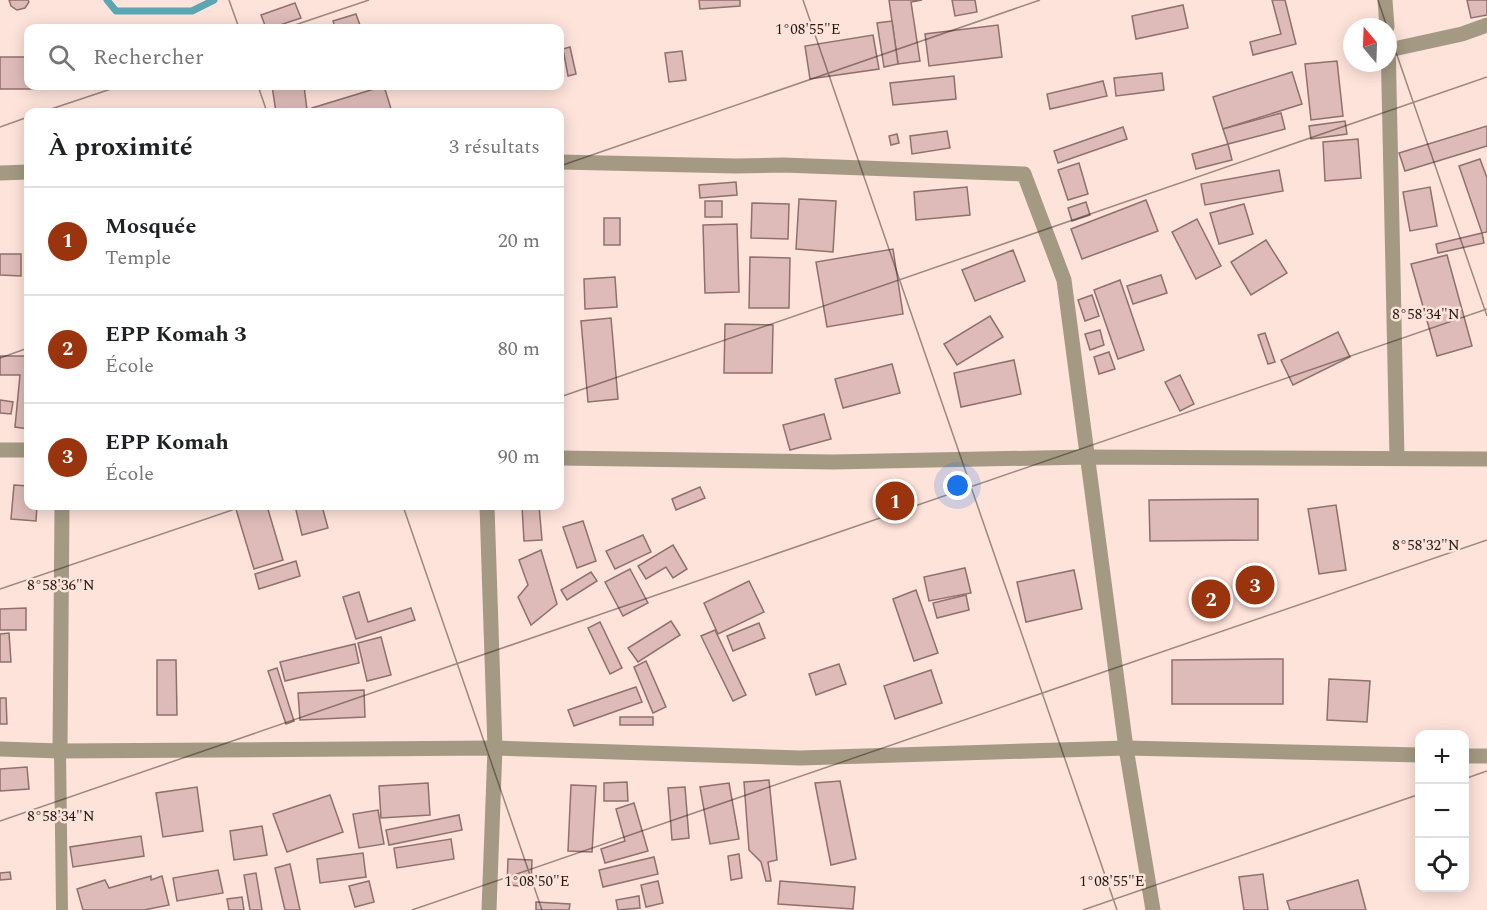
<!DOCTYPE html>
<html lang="fr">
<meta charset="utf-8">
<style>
body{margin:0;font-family:Spectral,serif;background:#f6f6f6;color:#202124}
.controls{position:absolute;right:18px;bottom:18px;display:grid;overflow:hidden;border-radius:12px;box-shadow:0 3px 15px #0003}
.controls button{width:54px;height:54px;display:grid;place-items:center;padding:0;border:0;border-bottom:2px solid #e0e0e0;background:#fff;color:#202124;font:30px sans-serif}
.compass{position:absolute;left:1343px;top:18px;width:54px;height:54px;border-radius:50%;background:#fff;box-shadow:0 3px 15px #0003;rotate:341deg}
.you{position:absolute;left:958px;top:486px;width:21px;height:21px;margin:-15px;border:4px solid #fff;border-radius:50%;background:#1a73e8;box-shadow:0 0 0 9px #1a73e833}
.badge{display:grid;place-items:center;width:39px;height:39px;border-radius:50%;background:#9a340e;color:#fff;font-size:20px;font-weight:700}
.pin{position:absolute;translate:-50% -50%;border:3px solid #fff;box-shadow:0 2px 6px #0006}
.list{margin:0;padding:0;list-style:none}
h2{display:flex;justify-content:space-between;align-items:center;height:78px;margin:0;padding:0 24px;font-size:26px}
h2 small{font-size:20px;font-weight:400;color:#757577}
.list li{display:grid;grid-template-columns:39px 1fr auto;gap:18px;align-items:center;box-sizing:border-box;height:108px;padding:0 24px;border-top:2px solid #e0e0e0}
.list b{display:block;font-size:22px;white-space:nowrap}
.list p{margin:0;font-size:20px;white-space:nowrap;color:#757577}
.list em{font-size:20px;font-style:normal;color:#757577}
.icon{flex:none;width:33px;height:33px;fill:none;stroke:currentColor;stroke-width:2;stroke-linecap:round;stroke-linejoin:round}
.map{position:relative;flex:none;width:1487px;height:910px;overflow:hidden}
.search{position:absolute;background:#fff;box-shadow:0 3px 15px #0003;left:24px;top:24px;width:540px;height:66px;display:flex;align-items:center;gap:15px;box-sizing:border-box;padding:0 21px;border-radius:12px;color:#757577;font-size:22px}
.panel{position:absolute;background:#fff;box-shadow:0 3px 15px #0003;left:24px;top:108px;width:540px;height:402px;border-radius:12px}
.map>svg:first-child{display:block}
</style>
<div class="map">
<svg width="1487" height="910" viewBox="0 0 1487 910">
<rect width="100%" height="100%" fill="#fee3da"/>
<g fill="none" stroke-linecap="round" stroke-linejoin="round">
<!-- stream -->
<path stroke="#5ba6b3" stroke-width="7" d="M107,0L116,11H192L214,0"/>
</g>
<!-- building -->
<g fill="#debbb8" stroke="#8f706d" stroke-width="1.5">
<path d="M9,0H28L29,2L25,8L17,10L11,6Z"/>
<path d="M699,0H740V6L700,9Z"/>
<path d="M889,0H922L911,2L920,61L898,64Z"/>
<path d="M952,0H975L977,12L955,16Z"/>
<path d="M1272,0H1285L1296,44L1253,55L1250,42L1281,34Z"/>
<path d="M1467,0H1487V15L1471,18Z"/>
<path d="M295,3L301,18L271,28H266L261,15Z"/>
<path d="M1183,5L1188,28L1136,39L1132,16Z"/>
<path d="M356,14L361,28H335L333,21Z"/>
<path d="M892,21L898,64L884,67L877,23Z"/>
<path d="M998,25L1002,57L929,66L925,34Z"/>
<path d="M873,35L879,69L810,79L805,46Z"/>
<path d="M570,47L576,74L568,76L563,49Z"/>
<path d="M682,51L686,80L669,82L665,53Z"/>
<path d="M0,57H28V86H37V89H0Z"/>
<path d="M1337,61L1343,116L1311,120L1305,64Z"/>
<path d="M1292,72L1302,104L1223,129L1213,97Z"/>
<path d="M1162,73L1164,90L1116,96L1114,78Z"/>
<path d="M954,76L956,99L893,105L890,83Z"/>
<path d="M1103,81L1107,96L1050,109L1047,94Z"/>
<path d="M272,86H304L307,110L276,112Z"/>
<path d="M384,86L392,112H314L312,108Z"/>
<path d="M1281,113L1285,129L1228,144L1223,129Z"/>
<path d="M1345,121L1347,134L1311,139L1309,126Z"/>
<path d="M1487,126V146L1405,171L1399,153Z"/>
<path d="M1123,127L1127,139L1058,163L1054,151Z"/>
<path d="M947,131L950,148L912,154L910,136Z"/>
<path d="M897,134L899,143L891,145L889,136Z"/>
<path d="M1358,139L1361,178L1325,181L1323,142Z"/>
<path d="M1228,144L1232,160L1196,169L1192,154Z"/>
<path d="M1480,159L1487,178V232L1482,233L1459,166Z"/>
<path d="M1079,163L1088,194L1068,200L1058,170Z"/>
<path d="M1279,170L1283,191L1205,205L1201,184Z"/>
<path d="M736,182L737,195L700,198L699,185Z"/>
<path d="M967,187L970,215L916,220L914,192Z"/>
<path d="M1430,187L1437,226L1410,231L1403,192Z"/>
<path d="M799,199L836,201L833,252L796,249Z"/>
<path d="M1146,200L1158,231L1082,259L1071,229Z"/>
<rect x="705" y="201" width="17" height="16"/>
<path d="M1086,202L1090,215L1072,221L1068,208Z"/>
<path d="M752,203L789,204L788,239L751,238Z"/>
<path d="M1244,204L1253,234L1219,244L1210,213Z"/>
<rect x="604" y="218" width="16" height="27"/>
<path d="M1197,219L1221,266L1196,279L1172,232Z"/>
<path d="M737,224L739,292L705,293L703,225Z"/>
<path d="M25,226H28V272H26Z"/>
<path d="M1482,233L1484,243L1438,253L1436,244Z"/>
<path d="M1266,240L1287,273L1251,295L1231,262Z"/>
<path d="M893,249L903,314L827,327L816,262Z"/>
<path d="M1013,250L1025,281L975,301L962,270Z"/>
<path d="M0,254H21V276L0,275Z"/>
<path d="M1447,255L1472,346L1437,356L1411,264Z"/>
<path d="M750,257L790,258L789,308H749Z"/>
<path d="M1161,275L1167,293L1133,304L1127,286Z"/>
<path d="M615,277L617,307L585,309L584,279Z"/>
<path d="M1120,280L1144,350L1118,359L1094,290Z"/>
<path d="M1092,295L1099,316L1085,321L1078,300Z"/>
<path d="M990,316L1003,337L957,365L944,344Z"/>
<path d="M611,318L618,399L588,402L581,321Z"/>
<path d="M725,324L773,325L772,373H724Z"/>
<path d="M1100,330L1104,345L1090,350L1085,334Z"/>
<path d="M1338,332L1350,357L1293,385L1281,360Z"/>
<path d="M1265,333L1275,362L1268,364L1258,335Z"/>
<path d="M1109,352L1115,369L1099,374L1094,357Z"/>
<path d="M0,356H28V429L15,427L20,375H0Z"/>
<path d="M1014,360L1021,394L961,407L954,373Z"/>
<path d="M892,364L900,393L843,408L835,379Z"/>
<path d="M1180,375L1194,404L1180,411L1165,382Z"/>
<path d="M0,400L13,402L11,414L0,413Z"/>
<path d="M824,414L831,439L790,450L783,425Z"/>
<path d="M14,485L28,486V506H37L36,521L11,519Z"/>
<path d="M700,487L705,498L676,510L672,499Z"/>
<path d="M1258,499V540L1150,541L1149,500Z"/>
<path d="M1336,505L1346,570L1319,574L1308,509Z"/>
<path d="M235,506H267L283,560L254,569Z"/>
<path d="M295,506H322L328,528L302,535Z"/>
<path d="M522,506H539L542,540L524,541Z"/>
<path d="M583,521L596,561L577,568L563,527Z"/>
<path d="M643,535L651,552L615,569L606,551Z"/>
<path d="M673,545L687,569L673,578L666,567L646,579L638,566Z"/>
<path d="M541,550L557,604L531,625L518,597L528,585L519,560Z"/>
<path d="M296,561L300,576L259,589L255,574Z"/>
<path d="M965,568L971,593L929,601L924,577Z"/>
<path d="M630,569L648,603L623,616L605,582Z"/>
<path d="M1074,570L1082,609L1026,622L1017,582Z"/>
<path d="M591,572L597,581L567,600L561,590Z"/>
<path d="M749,581L764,612L718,634L704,603Z"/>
<path d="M916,590L938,653L914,661L893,599Z"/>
<path d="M359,592L368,622L411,608L415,620L356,639L343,597Z"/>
<path d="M966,595L969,610L937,618L933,603Z"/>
<path d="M26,608V630H0V609Z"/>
<path d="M671,621L680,635L638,662L628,648Z"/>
<path d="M600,622L622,668L610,674L588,628Z"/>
<path d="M759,623L765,638L733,651L727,636Z"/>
<path d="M715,630L746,695L733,701L701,636Z"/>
<path d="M9,633L11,662H0V634Z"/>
<path d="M381,637L391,675L367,681L358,643Z"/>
<path d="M355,644L359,663L285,681L280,662Z"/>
<path d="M1283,659V704H1172V660Z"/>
<path d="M157,660H176L177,715H157Z"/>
<path d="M646,661L666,707L653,713L634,667Z"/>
<path d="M839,664L846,684L816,695L809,674Z"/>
<path d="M277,668L294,721L286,724L268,671Z"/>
<path d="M931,670L942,703L895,719L884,686Z"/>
<path d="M1329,679L1370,681L1367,722L1327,720Z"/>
<path d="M636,687L642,702L574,726L568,710Z"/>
<path d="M364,690L365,717L300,720L298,693Z"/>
<path d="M0,698H6L7,724H0Z"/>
<rect x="620" y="717" width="33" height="8"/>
<path d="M27,767L29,789L0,791V769Z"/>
<path d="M769,780L777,860L768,862L771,881H766L761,862L749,850L744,782Z"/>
<path d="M840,781L856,859L831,865L815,783Z"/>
<path d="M627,782L628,801H604V783Z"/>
<path d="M428,783L430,815L381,818L379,786Z"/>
<path d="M729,783L739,839L710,844L700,787Z"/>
<path d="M571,785L596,786L592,852L568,851Z"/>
<path d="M197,787L203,831L163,837L156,793Z"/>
<path d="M685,787L689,838L672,840L668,788Z"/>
<path d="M330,795L343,832L287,852L273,814Z"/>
<path d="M634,803L648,851L605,863L601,849L625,841L616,809Z"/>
<path d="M378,810L384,844L359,848L353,814Z"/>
<path d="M459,815L462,830L389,845L386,830Z"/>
<path d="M262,826L267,855L234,860L230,831Z"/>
<path d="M141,836L144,856L73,867L70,847Z"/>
<path d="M451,839L454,859L397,868L394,848Z"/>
<path d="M363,853L366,877L320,883L317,859Z"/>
<path d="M739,854L742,878L731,880L728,856Z"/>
<path d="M654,857L658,874L603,887L599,870Z"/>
<path d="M508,859L532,860L531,887L507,885Z"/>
<path d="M290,864L300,910H285L275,868Z"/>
<path d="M218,870L223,893L177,901L173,878Z"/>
<path d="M10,872L11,879L0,880V873Z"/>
<path d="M256,873L262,910H250L244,875Z"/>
<path d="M1263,874L1268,910H1244L1239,877Z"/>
<path d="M151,876V880L162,876L169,905L144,910H83L77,889L105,880L109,888Z"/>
<path d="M1358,880L1366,910H1290L1287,901Z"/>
<path d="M369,881L374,902L355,907L349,886Z"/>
<path d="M658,881L663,903L646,907L641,885Z"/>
<path d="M780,881L855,887L853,909L778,904Z"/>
<path d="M639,896L640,908L618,910L616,900Z"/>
<path d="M242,897L244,910H229L227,899Z"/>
<path d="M536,902L570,904L569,910H536Z"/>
</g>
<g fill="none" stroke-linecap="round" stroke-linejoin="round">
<!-- lane -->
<path stroke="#a49a83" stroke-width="12" d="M60,751L62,910"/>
<!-- street -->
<g stroke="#a49a83" stroke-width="15">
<path d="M1385,0L1387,27"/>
<path d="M1388,39L1397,458"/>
<path d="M1389,50L1462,34L1487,25"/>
<path d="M560,162L736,166L783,165L1024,174L1064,280L1126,748L1153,910"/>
<path d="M0,173L28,172"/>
<path d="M0,450H28"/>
<path d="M560,458L833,462L1087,457L1487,459"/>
<path d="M487,506L495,748L489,910"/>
<path d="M0,749L60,751L495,748L800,758L1126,748L1420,755"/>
<path d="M60,751L62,506"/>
<path d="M1464,756H1487"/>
</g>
</g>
<!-- ticks -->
<path fill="none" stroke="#251915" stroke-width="1.5" stroke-opacity="0.45" d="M229,0L239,28M803,0L1117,910M1378,0L1387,27M286,28L369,0M1388,29L1487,316M258,86L267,112M42,112L120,86M0,127L28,117M560,166L1040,0M0,358L28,348M560,397L1487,77M403,506L542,910M0,589L244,506M1464,779L1487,771M0,821L1487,309M412,910L1487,540M1083,910L1420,794"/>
<g font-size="15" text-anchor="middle" fill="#251915" stroke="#fee3da" stroke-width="5" stroke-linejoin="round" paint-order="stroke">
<text x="808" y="34">1°08'55"E</text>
<text x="1426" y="319">8°58'34"N</text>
<text x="1426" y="550">8°58'32"N</text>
<text x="61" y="590">8°58'36"N</text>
<text x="61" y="821">8°58'34"N</text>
<text x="537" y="886">1°08'50"E</text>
<text x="1112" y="886">1°08'55"E</text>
</g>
</svg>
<div class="controls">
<button>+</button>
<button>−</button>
<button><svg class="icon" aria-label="locate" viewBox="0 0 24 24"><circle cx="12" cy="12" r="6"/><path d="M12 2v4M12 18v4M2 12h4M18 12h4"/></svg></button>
</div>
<svg class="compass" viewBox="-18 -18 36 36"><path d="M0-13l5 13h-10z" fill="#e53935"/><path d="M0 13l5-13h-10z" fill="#757577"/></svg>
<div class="you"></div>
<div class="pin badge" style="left:895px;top:501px">1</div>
<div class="pin badge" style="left:1211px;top:599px">2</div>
<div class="pin badge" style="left:1255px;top:585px">3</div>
<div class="search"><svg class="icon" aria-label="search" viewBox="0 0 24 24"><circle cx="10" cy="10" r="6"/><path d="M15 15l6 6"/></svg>Rechercher</div>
<section class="panel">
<h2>À proximité<small>3 résultats</small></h2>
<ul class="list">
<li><span class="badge">1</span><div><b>Mosquée</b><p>Temple</p></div><em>20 m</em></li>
<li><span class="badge">2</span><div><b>EPP Komah 3</b><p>École</p></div><em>80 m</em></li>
<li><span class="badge">3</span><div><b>EPP Komah</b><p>École</p></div><em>90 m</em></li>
</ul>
</section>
</div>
